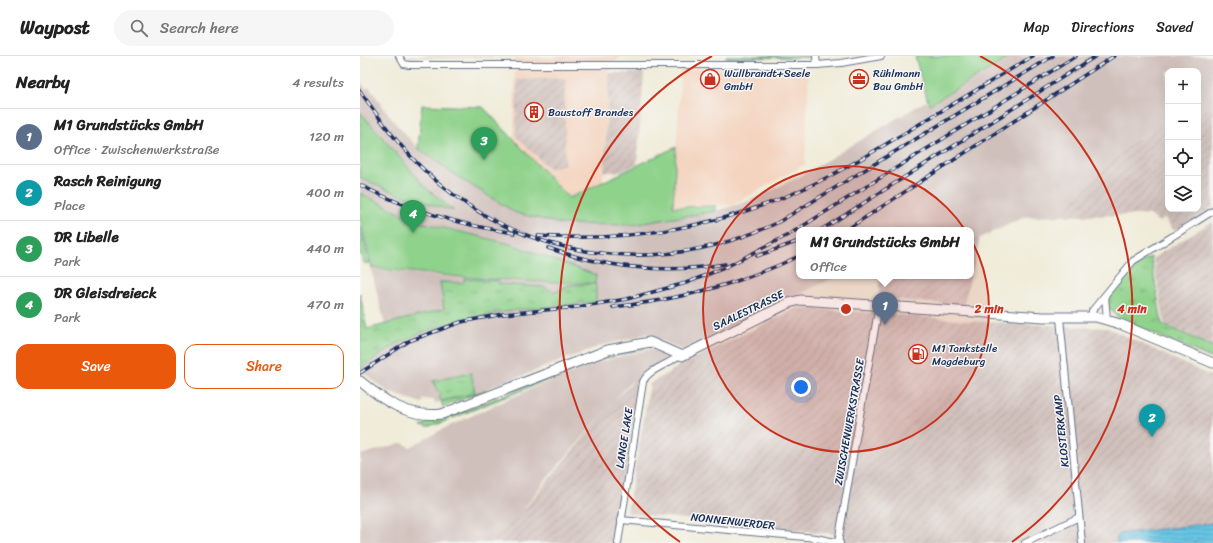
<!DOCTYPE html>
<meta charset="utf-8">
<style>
body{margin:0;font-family:Sriracha,sans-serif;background:#f6f6f6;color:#222}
.controls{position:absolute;right:12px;top:12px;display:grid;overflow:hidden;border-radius:8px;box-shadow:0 4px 16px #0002}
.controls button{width:36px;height:36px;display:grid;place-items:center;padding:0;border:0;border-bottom:1px solid #e0e0e0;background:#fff;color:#222;font:20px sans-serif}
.you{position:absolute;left:441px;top:331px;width:14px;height:14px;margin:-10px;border:3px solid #fff;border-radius:50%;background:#1a73e8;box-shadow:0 0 0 6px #1a73e833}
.badge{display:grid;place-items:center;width:26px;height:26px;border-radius:50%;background:#ea580c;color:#fff;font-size:13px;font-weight:700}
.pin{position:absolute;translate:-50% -33px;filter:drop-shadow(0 1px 2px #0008)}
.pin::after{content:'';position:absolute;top:21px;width:14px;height:12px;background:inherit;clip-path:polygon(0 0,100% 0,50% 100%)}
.popup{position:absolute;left:436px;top:171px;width:178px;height:52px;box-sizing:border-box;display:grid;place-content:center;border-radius:8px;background:#fff;filter:drop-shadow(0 1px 3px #0005);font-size:13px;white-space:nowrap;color:#767676}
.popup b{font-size:15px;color:#222}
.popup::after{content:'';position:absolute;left:50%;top:100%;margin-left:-8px;border:8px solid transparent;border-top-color:#fff}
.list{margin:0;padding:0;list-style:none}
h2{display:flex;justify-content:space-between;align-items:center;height:52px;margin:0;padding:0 16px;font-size:17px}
h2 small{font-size:13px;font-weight:400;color:#767676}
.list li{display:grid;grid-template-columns:26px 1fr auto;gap:12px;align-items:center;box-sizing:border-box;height:56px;padding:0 16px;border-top:1px solid #e0e0e0}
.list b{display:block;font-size:15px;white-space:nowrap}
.list p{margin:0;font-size:13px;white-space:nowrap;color:#767676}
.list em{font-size:13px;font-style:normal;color:#767676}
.actions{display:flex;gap:8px;padding:12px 16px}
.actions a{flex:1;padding:9px 0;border:1px solid #ea580c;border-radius:12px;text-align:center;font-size:14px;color:#ea580c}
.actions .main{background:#ea580c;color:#fff}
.icon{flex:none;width:22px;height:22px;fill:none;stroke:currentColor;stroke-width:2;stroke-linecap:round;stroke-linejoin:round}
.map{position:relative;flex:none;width:853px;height:487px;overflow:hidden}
header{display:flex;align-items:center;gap:24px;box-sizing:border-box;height:56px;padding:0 20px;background:#fff;border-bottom:1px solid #e0e0e0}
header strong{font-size:19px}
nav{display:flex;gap:22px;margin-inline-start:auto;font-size:14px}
.search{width:280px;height:36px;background:#f6f6f6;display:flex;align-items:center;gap:10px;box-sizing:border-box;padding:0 14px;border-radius:22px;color:#767676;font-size:15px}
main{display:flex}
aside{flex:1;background:#fff}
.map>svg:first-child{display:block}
</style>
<header>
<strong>Waypost</strong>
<div class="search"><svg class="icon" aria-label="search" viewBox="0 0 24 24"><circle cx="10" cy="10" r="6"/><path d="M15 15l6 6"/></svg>Search here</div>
<nav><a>Map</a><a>Directions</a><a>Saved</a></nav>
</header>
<main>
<aside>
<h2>Nearby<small>4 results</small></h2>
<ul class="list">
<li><span class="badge" style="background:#5c6f8a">1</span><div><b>M1 Grundstücks GmbH</b><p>Office · Zwischenwerkstraße</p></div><em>120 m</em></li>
<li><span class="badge" style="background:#0f9aa8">2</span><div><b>Rasch Reinigung</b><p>Place</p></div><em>400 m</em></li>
<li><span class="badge" style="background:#2e9e5b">3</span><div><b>DR Libelle</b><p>Park</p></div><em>440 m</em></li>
<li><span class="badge" style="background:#2e9e5b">4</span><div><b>DR Gleisdreieck</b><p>Park</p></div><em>470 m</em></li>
</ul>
<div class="actions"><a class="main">Save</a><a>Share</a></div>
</aside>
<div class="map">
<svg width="853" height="487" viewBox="0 0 853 487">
<defs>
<pattern id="industrial-furrows" width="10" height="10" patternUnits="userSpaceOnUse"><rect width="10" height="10" fill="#d0c0bb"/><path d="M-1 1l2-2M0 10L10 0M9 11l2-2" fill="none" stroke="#b2a5a3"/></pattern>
<pattern id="grass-tufts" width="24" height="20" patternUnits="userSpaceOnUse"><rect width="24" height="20" fill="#8fd28b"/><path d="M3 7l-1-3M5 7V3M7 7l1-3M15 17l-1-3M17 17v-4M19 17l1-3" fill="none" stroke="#74ab75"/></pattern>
<pattern id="water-rules" width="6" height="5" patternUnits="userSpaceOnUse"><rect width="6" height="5" fill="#66c5e4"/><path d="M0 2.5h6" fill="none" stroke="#53a0bc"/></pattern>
</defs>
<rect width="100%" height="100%" fill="#f6f6f2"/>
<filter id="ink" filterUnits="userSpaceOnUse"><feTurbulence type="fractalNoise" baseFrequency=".025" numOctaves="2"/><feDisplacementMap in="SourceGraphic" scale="8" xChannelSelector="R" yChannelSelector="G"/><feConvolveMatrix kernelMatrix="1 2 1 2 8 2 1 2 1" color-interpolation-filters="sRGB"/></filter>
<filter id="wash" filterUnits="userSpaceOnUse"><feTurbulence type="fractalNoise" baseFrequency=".012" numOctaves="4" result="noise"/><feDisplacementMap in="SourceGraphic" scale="16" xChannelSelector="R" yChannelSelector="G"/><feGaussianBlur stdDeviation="0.9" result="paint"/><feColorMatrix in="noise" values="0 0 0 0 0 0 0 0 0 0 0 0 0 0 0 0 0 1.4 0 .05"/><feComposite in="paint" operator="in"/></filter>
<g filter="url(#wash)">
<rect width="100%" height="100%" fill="#f0ecd9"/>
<!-- built -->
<g fill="#f4d4bf">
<path d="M195,0H260L249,17L243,125L209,142L154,84L155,2H195Z"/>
<path d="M321,12L449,14L445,108L373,149L313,151Z"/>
</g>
<!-- industrial -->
<g fill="url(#industrial-furrows)">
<path d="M49,0H133V1H50Z"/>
<path d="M249,17H284L277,108L260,116H244Z"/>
<path d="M205,22V108L190,113L156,80L157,24Z"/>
<path d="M853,50V151L814,175L805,162L799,166L790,159L705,160L703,152L765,90L808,65V153H838V55Z"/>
<path d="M853,165V301L807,282L793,202Z"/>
<path d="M620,182L611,220V184Z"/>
<path d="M519,220H611L603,250L519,242Z"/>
<path d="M438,252L521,257L608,265L748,272L853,321V467L760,478L757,481V487H483L485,479L267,457L290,328L322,308Z"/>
<path d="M277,322L279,328L255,487H109L164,453L250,350Z"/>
</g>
<!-- railway -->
<g fill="#d0c0bb">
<path d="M655,0H853V50L838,55V15H808V65L765,90L703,152L705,160L665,161L620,182L611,184V174H439V220H477L322,294L287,278L240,290L117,337L75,347L74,344L63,343L62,347L28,336L0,314V309L30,289L11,213L80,220L207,228L235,227L150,188L56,165L0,137V122L40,139L93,154L66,132L0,56V25L6,33L9,31L35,67L58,92L98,121L156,157L272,169L356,155L389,145L439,121L566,45L569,50Z"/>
<path d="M290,293L297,295L307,303L269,328L184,426L164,452L165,457L140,475L109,487H0V399L42,387L50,391L85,372L177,330L239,306Z"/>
</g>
<!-- grass -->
<g fill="url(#grass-tufts)" stroke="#558074">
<path d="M0,169L9,208L3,207L0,196Z"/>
<path d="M791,201L802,268L853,291V303L759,263L750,253L747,245L750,239L781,206Z"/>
<path d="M104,223L139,225V228L183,231L196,236L209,229L236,228V246L157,254L102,263L56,279L35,289L0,313V237L7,273L84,253L80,226L103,227Z"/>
<path d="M285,292L232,306L93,362L91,360L243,299L261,294Z"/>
<path d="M111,317L115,337L81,345L79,341L82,338L77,335L73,325Z"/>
<path d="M127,334L83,351L81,346Z"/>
<path d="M88,360L89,364L67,372L61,370L72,364Z"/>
</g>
<!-- garden -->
<g fill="#8fd28b" stroke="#558074">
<path d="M366,0H454V1L366,2Z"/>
<path d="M560,0H653L569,49L555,1Z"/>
<path d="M62,49L123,51L209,142L316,91L313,151L356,150V155L272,169L201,168L156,157L98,121L58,92Z"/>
<path d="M0,56L66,132L94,155L40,139L0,122Z"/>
<path d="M0,137L56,165L150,188L236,219L235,227C161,227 86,220 12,212L0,163Z"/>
</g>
<!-- water -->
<path fill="url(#water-rules)" stroke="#407aa1" d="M853,467V487H757V481L760,478Z"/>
</g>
<g filter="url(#ink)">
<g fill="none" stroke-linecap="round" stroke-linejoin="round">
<!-- minor casing -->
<g stroke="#667189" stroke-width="8">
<g id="minor">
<path d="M39,0L44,8L49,9H457L481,7L521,0"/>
<path d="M456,0L457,9"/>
<path d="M745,240L747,264"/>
<path d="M731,261L732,255L773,205L853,155"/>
<path d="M700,262L722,487"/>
<path d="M261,464L456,482L480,487"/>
<path d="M258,487L283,326C288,313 309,309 319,299"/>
<path d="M478,487L519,249"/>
<path d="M665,487L719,461"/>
</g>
</g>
<!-- secondary casing -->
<g stroke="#667189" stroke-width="11">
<path id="secondary" d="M0,325C25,346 49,362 82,358L248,294L290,286L322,300L429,247L440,244L683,261H736L760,268L853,307"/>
</g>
<!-- minor -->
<use href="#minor" stroke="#fff" stroke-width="6"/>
<!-- secondary -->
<use href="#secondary" stroke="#fff" stroke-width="9"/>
<!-- rail casing -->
<g stroke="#1b2f5e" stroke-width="3.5">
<g id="rail">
<path d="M0,35C19,62 39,90 63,113C161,206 295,223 417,167L693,0"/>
<path d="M0,129C49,154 100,169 154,177"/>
<path d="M461,174L736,0"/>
<path d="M486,174L754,0"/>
<path d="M178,180C265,186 354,172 434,137C474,120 511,97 548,75C590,50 631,25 673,0"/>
<path d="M188,192C246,212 305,218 365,208"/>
<path d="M397,200L439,185"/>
<path d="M253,251C317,244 381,228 439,200"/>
<path d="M0,317L49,285L101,266L143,258L217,251L267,243L326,227L364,212L430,178L716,0"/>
</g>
</g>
<!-- rail -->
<use href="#rail" stroke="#f6f6f2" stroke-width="2" stroke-dasharray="6" stroke-linecap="butt"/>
</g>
</g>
<!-- distance rings -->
<circle cx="486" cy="253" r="143" fill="#c8321e" fill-opacity=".12"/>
<g fill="none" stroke="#c8321e" stroke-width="2">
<circle cx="486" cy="253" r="143"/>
<path d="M320 486A286 286 0 0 1 352 0M620 0A286 286 0 0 1 652 486"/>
</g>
<!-- icons -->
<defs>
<g id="shop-ring" transform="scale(1)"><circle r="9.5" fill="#f6f6f2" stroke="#c8321e" stroke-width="1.5"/><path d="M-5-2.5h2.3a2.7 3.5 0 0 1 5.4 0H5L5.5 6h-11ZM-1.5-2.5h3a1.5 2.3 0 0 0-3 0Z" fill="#c8321e"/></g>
<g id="office-ring" transform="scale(1)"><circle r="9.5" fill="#f6f6f2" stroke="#c8321e" stroke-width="1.5"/><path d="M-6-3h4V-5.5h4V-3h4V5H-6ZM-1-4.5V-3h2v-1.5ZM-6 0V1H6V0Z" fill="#c8321e"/></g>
<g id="building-ring" transform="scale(1)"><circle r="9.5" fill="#f6f6f2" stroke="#c8321e" stroke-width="1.5"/><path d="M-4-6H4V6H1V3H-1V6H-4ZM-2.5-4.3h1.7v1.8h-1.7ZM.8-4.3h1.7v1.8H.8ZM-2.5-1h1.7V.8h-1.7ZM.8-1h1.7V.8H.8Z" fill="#c8321e"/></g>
<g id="fuel-ring" transform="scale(1)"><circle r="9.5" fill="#f6f6f2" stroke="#c8321e" stroke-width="1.5"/><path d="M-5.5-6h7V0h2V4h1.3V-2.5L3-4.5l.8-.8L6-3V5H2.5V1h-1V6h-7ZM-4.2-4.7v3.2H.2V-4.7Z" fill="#c8321e"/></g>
</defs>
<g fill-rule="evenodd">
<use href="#shop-ring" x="350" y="23"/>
<use href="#office-ring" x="499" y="23"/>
<use href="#building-ring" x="174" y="56"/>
<use href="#fuel-ring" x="558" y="298"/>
</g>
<g text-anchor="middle" stroke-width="3" stroke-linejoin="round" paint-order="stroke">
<!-- poi labels -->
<g font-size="11" fill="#1b2f5e" stroke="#f6f6f2" text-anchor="start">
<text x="364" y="21">Wullbrandt+Seele<tspan x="364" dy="13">GmbH</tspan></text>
<text x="513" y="21">Rühlmann<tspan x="513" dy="13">Bau GmbH</tspan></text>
<text x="188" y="60">Baustoff Brandes</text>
<text x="572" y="296">M1 Tankstelle<tspan x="572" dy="13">Magdeburg</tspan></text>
</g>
<!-- street labels -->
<g font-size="11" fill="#1b2f5e" stroke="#f6f6f2">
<text transform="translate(388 254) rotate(-26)" y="4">SAALESTRASSE</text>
<text transform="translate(489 366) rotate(-80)" y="4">ZWISCHENWERKSTRASSE</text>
<text transform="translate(701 375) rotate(-96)" y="4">KLOSTERKAMP</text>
<text transform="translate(264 382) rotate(-81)" y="4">LANGE LAKE</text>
<text transform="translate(373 465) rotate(6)" y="4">NONNENWERDER</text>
</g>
</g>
<circle cx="486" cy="253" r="6" fill="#c8321e" stroke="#f6f6f2" stroke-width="2"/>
<g font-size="12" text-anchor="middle" font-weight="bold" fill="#c8321e" stroke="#f6f6f2" stroke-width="3" stroke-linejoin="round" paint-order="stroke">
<text x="629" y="257">2 min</text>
<text x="772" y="257">4 min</text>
</g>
</svg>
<div class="controls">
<button>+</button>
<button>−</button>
<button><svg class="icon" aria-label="locate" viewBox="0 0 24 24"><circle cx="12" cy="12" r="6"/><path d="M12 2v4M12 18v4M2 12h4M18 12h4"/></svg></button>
<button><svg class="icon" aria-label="layers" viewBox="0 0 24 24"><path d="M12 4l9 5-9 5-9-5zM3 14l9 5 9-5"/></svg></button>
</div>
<div class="you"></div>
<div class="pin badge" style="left:525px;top:269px;background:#5c6f8a">1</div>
<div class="popup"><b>M1 Grundstücks GmbH</b>Office</div>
<div class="pin badge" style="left:792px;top:381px;background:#0f9aa8">2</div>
<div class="pin badge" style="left:124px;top:104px;background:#2e9e5b">3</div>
<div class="pin badge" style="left:53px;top:177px;background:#2e9e5b">4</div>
</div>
</main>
